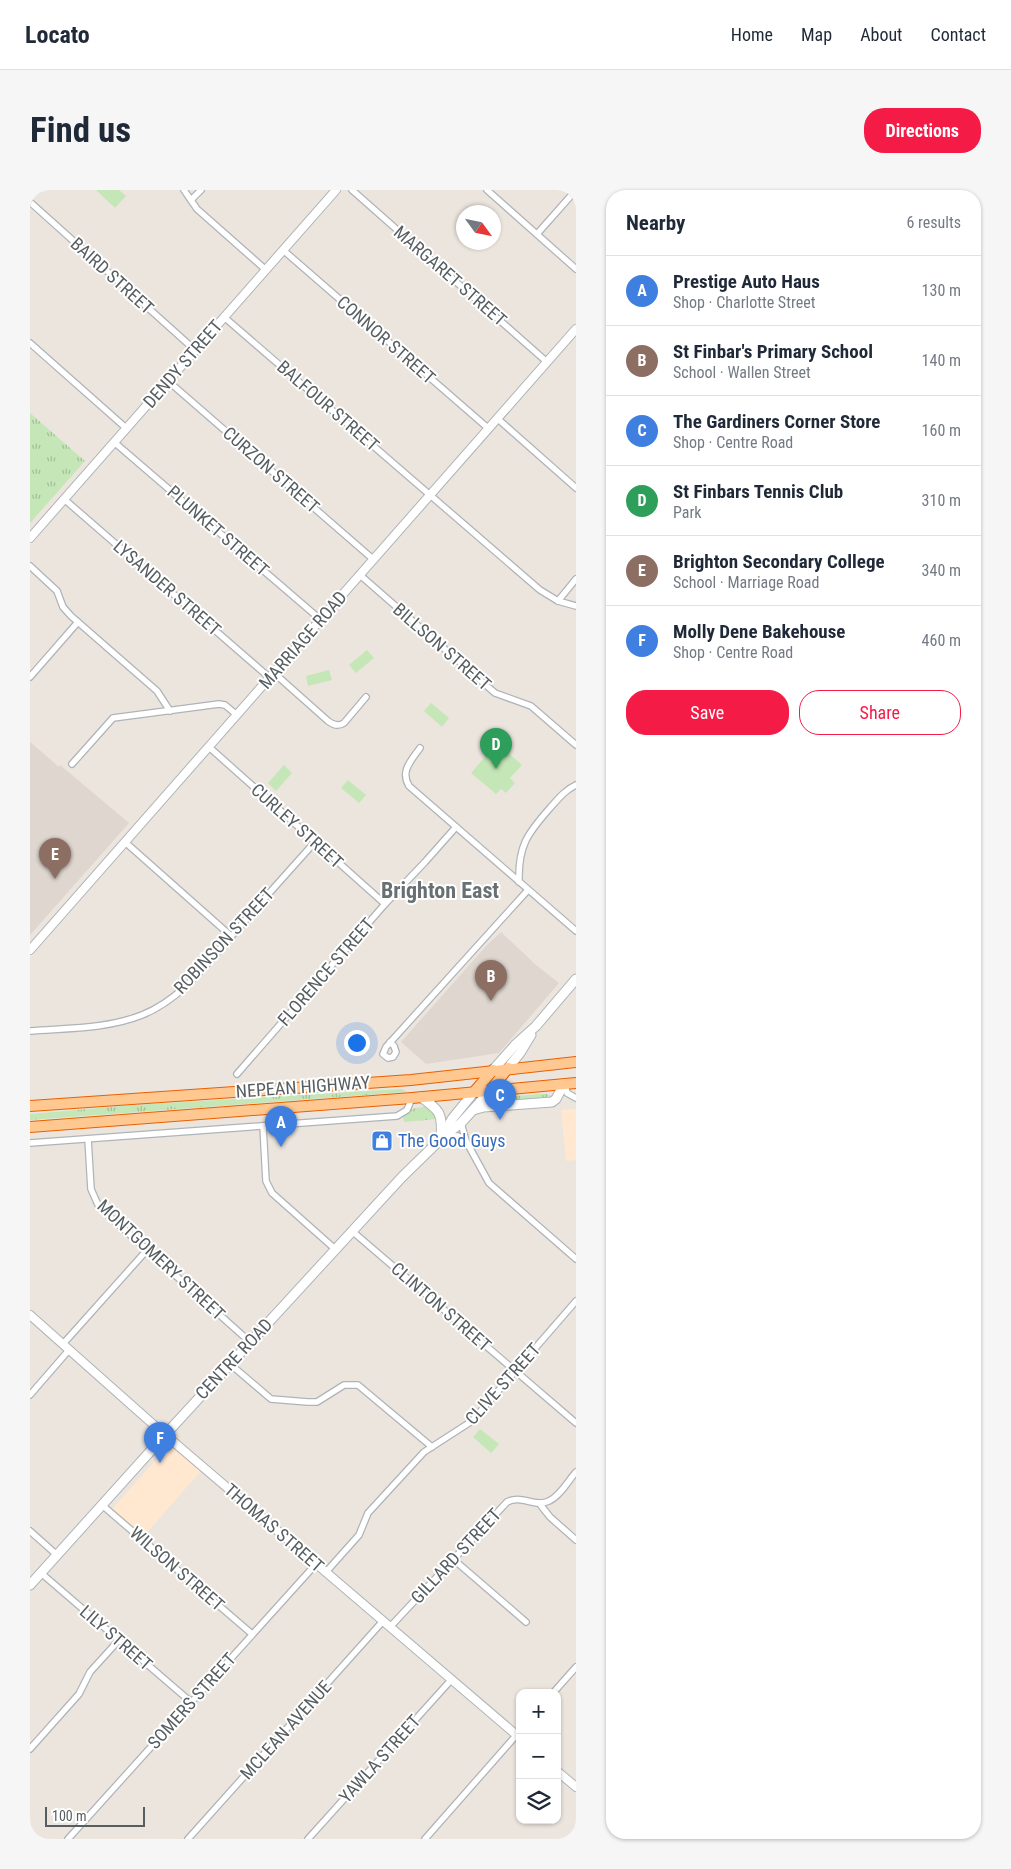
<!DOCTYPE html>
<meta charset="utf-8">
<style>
body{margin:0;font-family:"Roboto Condensed",sans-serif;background:#f6f6f7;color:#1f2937}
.controls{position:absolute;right:15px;bottom:15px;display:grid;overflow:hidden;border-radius:10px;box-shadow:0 1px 4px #0004}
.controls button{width:45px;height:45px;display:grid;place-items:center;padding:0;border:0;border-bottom:1px solid #e0e1e3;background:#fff;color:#1f2937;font:25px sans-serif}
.compass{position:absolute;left:426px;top:15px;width:45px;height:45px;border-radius:50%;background:#fff;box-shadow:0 1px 4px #0004;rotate:123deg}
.scale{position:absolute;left:15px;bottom:12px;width:100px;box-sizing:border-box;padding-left:5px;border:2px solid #575e61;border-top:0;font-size:14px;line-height:18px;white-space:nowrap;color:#575e61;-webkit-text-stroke:4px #fff;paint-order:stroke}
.you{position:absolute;left:326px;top:852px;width:18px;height:18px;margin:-12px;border:4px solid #fff;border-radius:50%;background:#1a73e8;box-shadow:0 0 0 8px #1a73e833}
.badge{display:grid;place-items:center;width:32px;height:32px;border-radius:50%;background:#f51b47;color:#fff;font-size:16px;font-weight:700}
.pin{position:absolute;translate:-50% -41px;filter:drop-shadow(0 1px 2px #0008)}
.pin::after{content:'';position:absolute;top:26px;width:18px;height:15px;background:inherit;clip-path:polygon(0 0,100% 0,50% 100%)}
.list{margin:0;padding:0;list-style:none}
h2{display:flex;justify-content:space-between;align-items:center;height:65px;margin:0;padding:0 20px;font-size:21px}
h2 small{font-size:16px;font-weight:400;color:#747a83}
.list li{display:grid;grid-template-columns:32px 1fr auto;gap:15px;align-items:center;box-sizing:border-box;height:70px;padding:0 20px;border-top:1px solid #e0e1e3}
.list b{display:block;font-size:19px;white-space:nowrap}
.list p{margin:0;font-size:16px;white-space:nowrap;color:#747a83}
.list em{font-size:16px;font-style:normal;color:#747a83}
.actions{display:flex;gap:10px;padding:15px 20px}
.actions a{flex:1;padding:11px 0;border:1px solid #f51b47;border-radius:20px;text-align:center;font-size:18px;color:#f51b47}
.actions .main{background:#f51b47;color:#fff}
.icon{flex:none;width:28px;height:28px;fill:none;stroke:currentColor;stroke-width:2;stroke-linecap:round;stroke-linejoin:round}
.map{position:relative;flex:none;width:546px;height:1649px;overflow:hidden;border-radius:20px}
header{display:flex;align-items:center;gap:30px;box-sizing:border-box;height:70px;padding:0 25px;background:#fff;border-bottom:1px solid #e0e1e3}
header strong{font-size:24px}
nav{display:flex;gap:28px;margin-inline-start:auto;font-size:18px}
.intro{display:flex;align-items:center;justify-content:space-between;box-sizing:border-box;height:120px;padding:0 30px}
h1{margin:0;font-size:35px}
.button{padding:12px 22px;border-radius:20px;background:#f51b47;color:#fff;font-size:18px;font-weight:700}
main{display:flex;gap:30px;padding:0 30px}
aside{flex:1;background:#fff;border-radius:20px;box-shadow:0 1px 4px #0004}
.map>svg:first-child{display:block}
</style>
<header>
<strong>Locato</strong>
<nav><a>Home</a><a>Map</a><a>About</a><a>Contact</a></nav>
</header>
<div class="intro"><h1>Find us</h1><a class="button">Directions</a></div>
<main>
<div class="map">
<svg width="546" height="1649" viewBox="0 0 546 1649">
<defs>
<pattern id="grass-tufts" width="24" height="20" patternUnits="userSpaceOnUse" patternTransform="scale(1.25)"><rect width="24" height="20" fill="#c5e6b7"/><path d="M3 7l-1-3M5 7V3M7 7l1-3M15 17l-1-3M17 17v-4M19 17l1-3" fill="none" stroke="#a3be98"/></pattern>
</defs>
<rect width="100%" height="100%" fill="#ece5de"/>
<!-- commercial -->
<g fill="#ffe7d0">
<path d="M546,919V970L536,971L531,920Z"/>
<path d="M140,1254L171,1281L113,1347L82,1319Z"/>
</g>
<!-- education -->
<g fill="#ded6cf">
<path d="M0,552L29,577L30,575L99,633L0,745Z"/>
<path d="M471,742L506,775L529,793L469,863L396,874L371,852L456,756Z"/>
</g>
<!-- grass -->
<g fill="url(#grass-tufts)">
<path d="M0,223L55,271L0,333Z"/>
<path d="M372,899L376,902L0,930V924L104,915Z"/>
<path d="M509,904H517L520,906L509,909L475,912L476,907Z"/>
<path d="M397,916L399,917L408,929L374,932L373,927L382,919Z"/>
</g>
<!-- park -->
<g fill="#c5e6b7">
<path d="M66,0H89L96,6L85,18Z"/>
<path d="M337,460L344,468L326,483L319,475Z"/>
<path d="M299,480L302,490L278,496L276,486Z"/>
<path d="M401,513L419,528L412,537L394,521Z"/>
<path d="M467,553L492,575L480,588L485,593L476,603L471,599L466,604L441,583Z"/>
<path d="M254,575L262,583L246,601L238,593Z"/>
<path d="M318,590L336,605L329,613L311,598Z"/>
<path d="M450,1239L469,1254L461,1263L443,1247Z"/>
</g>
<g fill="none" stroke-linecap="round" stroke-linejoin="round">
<!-- minor casing -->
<g stroke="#afb4b8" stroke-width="8">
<g id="minor">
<path d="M154,0L167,19L236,80"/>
<path d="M322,0L517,172"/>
<path d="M457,0L546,79"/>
<path d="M161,10L171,0"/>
<path d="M0,12L165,160"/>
<path d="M507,44L546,0"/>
<path d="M253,60L459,239"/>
<path d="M194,127L510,400L528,411L546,416"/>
<path d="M0,153L96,238"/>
<path d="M138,191L344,370"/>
<path d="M468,229L546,298"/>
<path d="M84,252L291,430"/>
<path d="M34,309L240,488"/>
<path d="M0,376L27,401L33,417L41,426L127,501L140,521"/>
<path d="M330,385L465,503L501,516L546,555"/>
<path d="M528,411L546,389"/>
<path d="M244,483L298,531C303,535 308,537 314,533L336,507"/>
<path d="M0,487L48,432"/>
<path d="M179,557L355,714"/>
<path d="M390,558C381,571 370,581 379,596L546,741"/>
<path d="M42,574L83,528L189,514L195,515L207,525"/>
<path d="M95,652L201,746"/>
<path d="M489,692C488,656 497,644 520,618C528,609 535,600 546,595"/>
<path d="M0,841C37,838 77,839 112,825C152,809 177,773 205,742C231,712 258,682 285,652"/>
<path d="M360,852L364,856L366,862L363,867L358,868L353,864L356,857L498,700"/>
<path d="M207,884L355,714L395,672L426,637"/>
<path d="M535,894L537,903L546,908"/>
<path d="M431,933L436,951L459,993L546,1069"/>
<path d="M233,936L236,991L242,1003L305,1059"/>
<path d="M417,946H428L436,951"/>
<path d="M58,949L61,999L69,1017L220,1152"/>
<path d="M0,953L367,926L377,920L382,908"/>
<path d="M322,1041L546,1233"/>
<path d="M33,1154L117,1060"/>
<path d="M200,1174L241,1209L278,1212H287L314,1195H328L402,1257"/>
<path d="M0,1205L39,1160"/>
<path d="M509,1313L520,1327L546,1350"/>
<path d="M72,1315L222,1444"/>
<path d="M0,1341L27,1365"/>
<path d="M423,1369L496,1432"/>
<path d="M296,1382L329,1345L338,1323L394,1262L442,1231L546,1111"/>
<path d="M11,1383L161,1512"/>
<path d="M360,1437L477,1312C491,1304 505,1318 519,1311C530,1306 538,1291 546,1282"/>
<path d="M523,1503L546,1477"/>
<path d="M0,1559L49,1504L60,1482L89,1450"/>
<path d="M38,1649L286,1374"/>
<path d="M158,1649L353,1431"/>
<path d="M278,1649L421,1490"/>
<path d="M395,1649L490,1541"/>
</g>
</g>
<!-- tertiary casing -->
<g stroke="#afb4b8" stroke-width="10">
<g id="tertiary">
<path d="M0,348L306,0"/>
<path d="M0,760L546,139"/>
<path d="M0,1125L125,1236L490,1548"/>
<path d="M527,1581L546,1597"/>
</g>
</g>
<!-- secondary casing -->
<g stroke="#aeb5b8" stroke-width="11">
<g id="secondary">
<path d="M478,878L490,863L501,845"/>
<path d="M463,880L486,854L506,836L546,789"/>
<path d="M391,907C409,920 413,923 411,946"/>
<path d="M443,920L454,917L522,912L526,909L534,894"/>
<path d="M413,946L422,929L444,902"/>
<path d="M0,1395L135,1245L372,987L413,947L431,933L460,901"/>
</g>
</g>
<!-- trunk casing -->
<g stroke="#ea5f00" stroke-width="12">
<g id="trunk">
<path d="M460,901L478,878"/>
<path d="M444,902L463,880"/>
<path d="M0,916L381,890L546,872"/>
<path d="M0,937L382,908L546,893"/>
</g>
</g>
<!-- minor -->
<use href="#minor" stroke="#fff" stroke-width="5.5"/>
<!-- tertiary -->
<use href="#tertiary" stroke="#fff" stroke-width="8"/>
<!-- secondary -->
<use href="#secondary" stroke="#fff" stroke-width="9"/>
<!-- trunk -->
<use href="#trunk" stroke="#ffc891" stroke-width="10"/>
</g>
<!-- icons -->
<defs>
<g id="shop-square" transform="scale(1.125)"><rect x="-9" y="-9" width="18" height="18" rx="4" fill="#3f7fe0" stroke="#fff"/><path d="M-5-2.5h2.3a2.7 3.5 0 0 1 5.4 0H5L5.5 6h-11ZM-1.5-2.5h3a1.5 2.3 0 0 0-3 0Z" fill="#fff"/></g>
</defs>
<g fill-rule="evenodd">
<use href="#shop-square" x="352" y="951"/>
</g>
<g text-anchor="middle" stroke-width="4" stroke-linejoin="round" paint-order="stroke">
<!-- street labels -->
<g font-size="18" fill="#575e61" stroke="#fff">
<text transform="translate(82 86) rotate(42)" y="6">BAIRD STREET</text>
<text transform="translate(420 86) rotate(41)" y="6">MARGARET STREET</text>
<text transform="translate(356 150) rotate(41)" y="6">CONNOR STREET</text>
<text transform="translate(153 174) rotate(-49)" y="6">DENDY STREET</text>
<text transform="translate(298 216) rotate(41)" y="6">BALFOUR STREET</text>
<text transform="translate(241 280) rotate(41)" y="6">CURZON STREET</text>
<text transform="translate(188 341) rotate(41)" y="6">PLUNKET STREET</text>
<text transform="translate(137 398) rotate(41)" y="6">LYSANDER STREET</text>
<text transform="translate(273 450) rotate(-49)" y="6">MARRIAGE ROAD</text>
<text transform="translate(412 457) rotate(41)" y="6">BILLSON STREET</text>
<text transform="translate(267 636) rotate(42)" y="6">CURLEY STREET</text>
<text transform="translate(194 751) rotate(-47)" y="6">ROBINSON STREET</text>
<text transform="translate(296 782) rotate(-49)" y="6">FLORENCE STREET</text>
<text transform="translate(273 897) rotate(-4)" y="6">NEPEAN HIGHWAY</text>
<text transform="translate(131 1070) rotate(43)" y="6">MONTGOMERY STREET</text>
<text transform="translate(411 1117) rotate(41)" y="6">CLINTON STREET</text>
<text transform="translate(204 1169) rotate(-47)" y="6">CENTRE ROAD</text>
<text transform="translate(473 1194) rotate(-48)" y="6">CLIVE STREET</text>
<text transform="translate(244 1338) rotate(41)" y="6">THOMAS STREET</text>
<text transform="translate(426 1366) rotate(-47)" y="6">GILLARD STREET</text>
<text transform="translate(147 1379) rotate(41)" y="6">WILSON STREET</text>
<text transform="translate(86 1448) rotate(41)" y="6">LILY STREET</text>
<text transform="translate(162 1511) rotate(-48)" y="6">SOMERS STREET</text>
<text transform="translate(256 1540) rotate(-48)" y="6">MCLEAN AVENUE</text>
<text transform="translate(350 1569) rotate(-48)" y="6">YAWLA STREET</text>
</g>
<!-- shop labels -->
<g font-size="18" fill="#366cbe" stroke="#fff" text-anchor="start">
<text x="368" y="957">The Good Guys</text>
</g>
<!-- district labels -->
<g font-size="22" font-weight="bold" fill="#687073" stroke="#fff">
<text x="410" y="708">Brighton East</text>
</g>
</g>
</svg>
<div class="controls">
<button>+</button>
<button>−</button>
<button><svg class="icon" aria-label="layers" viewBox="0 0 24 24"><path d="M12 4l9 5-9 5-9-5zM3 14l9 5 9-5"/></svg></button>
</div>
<svg class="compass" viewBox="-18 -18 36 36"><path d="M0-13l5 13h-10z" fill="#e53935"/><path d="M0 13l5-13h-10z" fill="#747a83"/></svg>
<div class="scale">100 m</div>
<div class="you"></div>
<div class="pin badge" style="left:251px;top:957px;background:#3f7fe0">A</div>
<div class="pin badge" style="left:461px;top:811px;background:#8d6e63">B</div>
<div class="pin badge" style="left:470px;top:930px;background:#3f7fe0">C</div>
<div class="pin badge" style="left:466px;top:579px;background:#2e9e5b">D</div>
<div class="pin badge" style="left:25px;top:689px;background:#8d6e63">E</div>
<div class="pin badge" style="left:130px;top:1273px;background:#3f7fe0">F</div>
</div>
<aside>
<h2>Nearby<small>6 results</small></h2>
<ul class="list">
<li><span class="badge" style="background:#3f7fe0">A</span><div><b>Prestige Auto Haus</b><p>Shop · Charlotte Street</p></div><em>130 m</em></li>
<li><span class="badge" style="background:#8d6e63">B</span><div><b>St Finbar's Primary School</b><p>School · Wallen Street</p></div><em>140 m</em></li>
<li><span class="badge" style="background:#3f7fe0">C</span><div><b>The Gardiners Corner Store</b><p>Shop · Centre Road</p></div><em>160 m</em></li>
<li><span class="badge" style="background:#2e9e5b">D</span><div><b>St Finbars Tennis Club</b><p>Park</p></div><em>310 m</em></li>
<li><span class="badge" style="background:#8d6e63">E</span><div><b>Brighton Secondary College</b><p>School · Marriage Road</p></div><em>340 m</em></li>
<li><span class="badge" style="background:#3f7fe0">F</span><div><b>Molly Dene Bakehouse</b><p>Shop · Centre Road</p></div><em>460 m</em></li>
</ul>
<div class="actions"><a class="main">Save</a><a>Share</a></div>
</aside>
</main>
